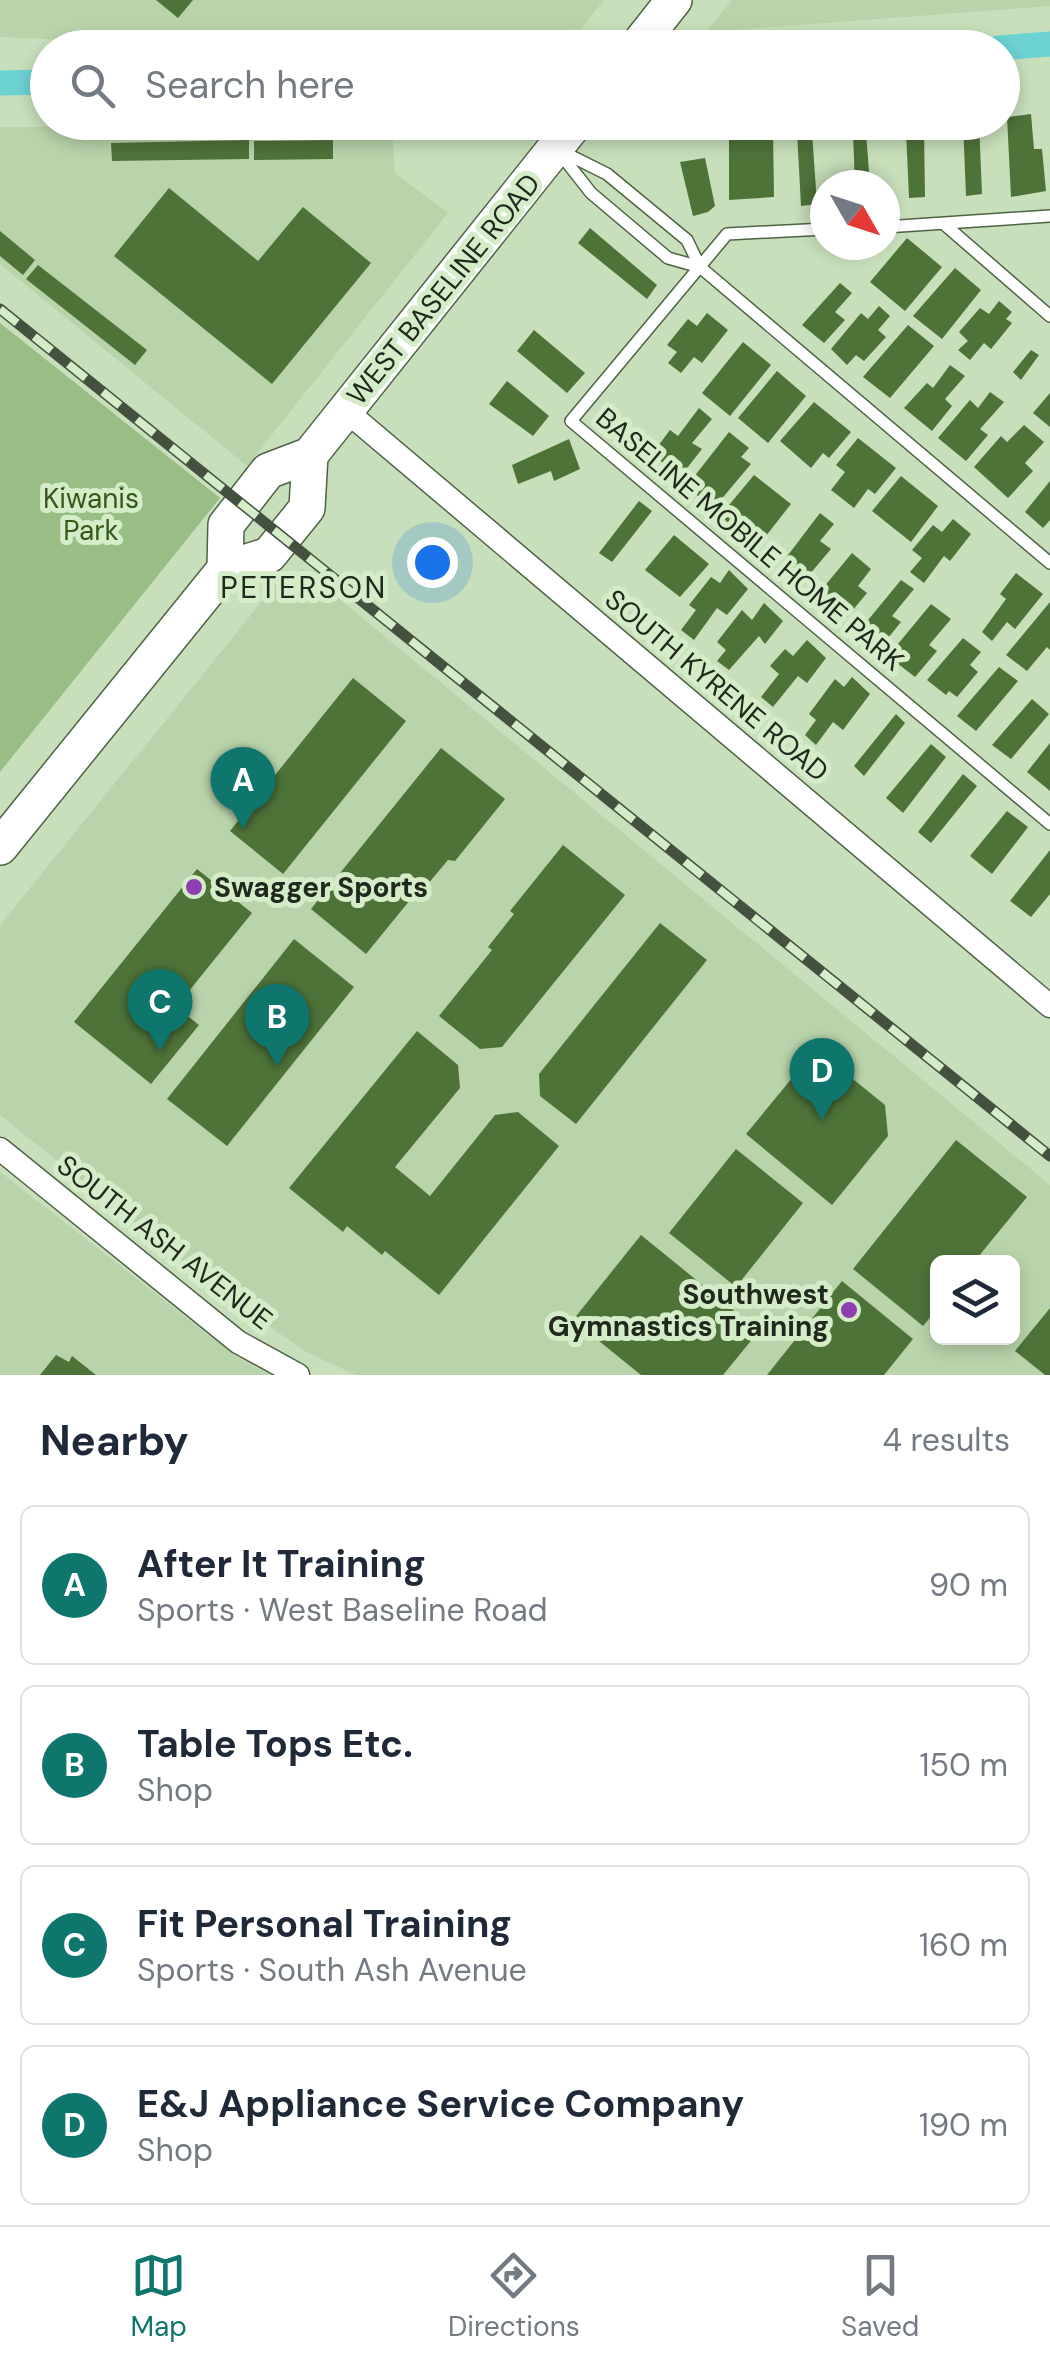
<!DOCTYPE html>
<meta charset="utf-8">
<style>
body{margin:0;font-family:"DM Sans",sans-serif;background:#f2f2f3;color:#1f2937}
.controls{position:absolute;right:30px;bottom:30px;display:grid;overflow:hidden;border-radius:15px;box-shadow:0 5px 15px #0003}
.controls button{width:90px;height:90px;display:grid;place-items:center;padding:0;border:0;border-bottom:2px solid #e0e1e3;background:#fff;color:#1f2937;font:50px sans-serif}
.compass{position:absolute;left:810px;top:170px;width:90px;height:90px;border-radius:50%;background:#fff;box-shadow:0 5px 15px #0003;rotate:129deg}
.you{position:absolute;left:432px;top:562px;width:35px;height:35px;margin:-25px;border:8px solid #fff;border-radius:50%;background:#1a73e8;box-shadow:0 0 0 15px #1a73e833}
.badge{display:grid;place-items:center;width:65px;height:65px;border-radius:50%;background:#0f766e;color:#fff;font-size:32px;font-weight:700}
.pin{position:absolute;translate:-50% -82px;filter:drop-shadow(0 2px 5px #0008)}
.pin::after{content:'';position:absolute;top:52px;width:35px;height:30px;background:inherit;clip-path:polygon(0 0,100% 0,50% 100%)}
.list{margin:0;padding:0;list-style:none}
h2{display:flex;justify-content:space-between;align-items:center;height:130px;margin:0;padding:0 40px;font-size:42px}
h2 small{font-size:32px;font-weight:400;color:#747a83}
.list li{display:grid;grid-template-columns:65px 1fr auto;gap:30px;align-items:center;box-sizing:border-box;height:160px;margin:0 20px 20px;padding:0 20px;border:2px solid #e0e1e3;border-radius:15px}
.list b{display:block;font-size:38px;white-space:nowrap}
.list p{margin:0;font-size:32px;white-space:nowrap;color:#747a83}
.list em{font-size:32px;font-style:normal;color:#747a83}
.icon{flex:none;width:55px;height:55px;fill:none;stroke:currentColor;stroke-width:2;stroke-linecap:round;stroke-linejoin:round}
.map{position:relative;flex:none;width:1050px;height:1375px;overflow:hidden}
.search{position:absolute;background:#fff;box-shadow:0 5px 15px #0003;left:30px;right:30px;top:30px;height:110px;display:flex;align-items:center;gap:25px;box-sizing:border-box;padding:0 35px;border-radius:55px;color:#747a83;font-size:38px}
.sheet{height:850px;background:#fff}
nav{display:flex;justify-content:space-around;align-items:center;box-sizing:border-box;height:140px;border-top:2px solid #e0e1e3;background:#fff;font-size:28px;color:#747a83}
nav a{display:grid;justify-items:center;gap:5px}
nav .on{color:#0f766e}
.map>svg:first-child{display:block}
</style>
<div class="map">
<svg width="1050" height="1375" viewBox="0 0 1050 1375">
<rect width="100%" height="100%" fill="#c7dfbb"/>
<!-- built -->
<g fill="#b9d4ab" fill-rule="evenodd">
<path d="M0,0H604L581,29L220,47L0,37Z"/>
<path d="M732,0H1050V6L706,32Z"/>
<path d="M0,127H392L395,173L448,213L247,466L0,264Z"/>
<path d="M303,569L1050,1185V1375H356L306,1352L225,1295L0,1115V925L268,594L279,582ZM938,1262H1012V1338H938Z"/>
<path d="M0,1172L238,1358L271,1375H0Z"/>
</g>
<!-- green -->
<path fill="#99be85" d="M0,323L220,498L0,772Z"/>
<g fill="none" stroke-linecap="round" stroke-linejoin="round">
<!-- canal -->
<g stroke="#6cd2d2" stroke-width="25">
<path d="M998,48L1050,44"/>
<path d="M0,83L48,82"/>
</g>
</g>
<!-- building -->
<g fill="#4e7339">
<path d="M156,0H193L178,18Z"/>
<path d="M1031,114L1034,149H1042L1046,191L1011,197L1007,117Z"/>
<path d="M963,122H979L982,194L966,196Z"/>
<path d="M924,129L925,197L909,198L906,131Z"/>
<path d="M773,130L774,197L729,200V132Z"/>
<path d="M797,132H812L817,204L801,206Z"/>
<path d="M866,132L870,185H855L853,133Z"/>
<path d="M249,140V159L112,161L111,143Z"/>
<path d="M333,140V159L254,160V141Z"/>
<path d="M705,158L715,206L708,212L693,216L680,162Z"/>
<path d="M169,188L258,261L303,207L371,263L272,384L114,256Z"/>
<path d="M590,228L657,285L647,299L578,243Z"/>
<path d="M0,231L35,260L23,275L0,256Z"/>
<path d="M907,238L942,267L905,311L870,282Z"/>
<path d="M38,265L147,350L135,365L26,279Z"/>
<path d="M955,268L981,290L942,339L913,316Z"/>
<path d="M840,283L852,293L835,312L845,320L824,343L802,325Z"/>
<path d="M999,301L1012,312L1006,319L1012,323L991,349L984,343L970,360L958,350L968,341L959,332L980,308L989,314Z"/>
<path d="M879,306L890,316L878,330L886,337L864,361L856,355L847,365L831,349L861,313L868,319Z"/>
<path d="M707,313L728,330L702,363L694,357L681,373L668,363L677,352L667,345L688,319L697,326Z"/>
<path d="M908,325L934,346L890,398L863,377Z"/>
<path d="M534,330L585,373L567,393L517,351Z"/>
<path d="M743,342L771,365L730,416L702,393Z"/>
<path d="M1031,350L1039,355L1021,380L1013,372Z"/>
<path d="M950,365L965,376L945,399L952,406L932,431L904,408L927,383L933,388Z"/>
<path d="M777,371L806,396L768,443L738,418Z"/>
<path d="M507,381L549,416L533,436L489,404Z"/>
<path d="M990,392L1004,402L980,429L988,435L966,461L938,438L970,400L978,408Z"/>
<path d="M1050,393V427L1033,413Z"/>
<path d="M814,402L851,432L829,458L823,453L811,468L780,441Z"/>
<path d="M699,408L712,419L692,443L702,449L680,477L652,454L670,430L678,436Z"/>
<path d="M1024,425L1044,442L1025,463L1033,471L1008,498L974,467L1001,436L1007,442Z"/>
<path d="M729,432L749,448L741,457L751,464L714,508L686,487Z"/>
<path d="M858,438L896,468L875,494L868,489L854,508L831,490L845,472L836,465Z"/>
<path d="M569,439L580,469L554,481L551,471L518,484L512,465Z"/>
<path d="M754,475L791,504L758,546L720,516Z"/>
<path d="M901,476L938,506L911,542L872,511Z"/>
<path d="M1050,481V520L1043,528L1025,512Z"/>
<path d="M639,501L652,511L612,562L599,553Z"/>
<path d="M820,513L834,524L820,541L831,549L804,581L782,563Z"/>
<path d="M953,519L971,534L950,561L944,556L924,583L910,572L922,558L912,550L933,525L942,532Z"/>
<path d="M674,535L709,564L680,597L645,570Z"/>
<path d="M852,553L871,569L858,586L867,593L847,617L818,594Z"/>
<path d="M729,570L748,589L727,615L717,608L694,640L681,630L696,610L689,605L711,577L720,583Z"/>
<path d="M1016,573L1043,594L1015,629L1007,622L992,641L982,632L1006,599L1000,594Z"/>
<path d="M901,580L914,589L892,616L901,622L880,648L859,631Z"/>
<path d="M1050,602V650L1047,647L1027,671L1006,655Z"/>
<path d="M764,603L783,621L765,644L759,636L729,670L717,661L726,650L717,642L742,610L752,620Z"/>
<path d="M931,604L951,619L929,645L937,651L915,677L888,656Z"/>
<path d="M963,638L981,652L970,665L978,672L957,697L949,691L946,695L927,680Z"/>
<path d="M807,640L826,658L807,683L798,676L773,707L761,697L779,674L770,666L785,649L793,656Z"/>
<path d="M999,667L1018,681L976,731L957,716Z"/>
<path d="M852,677L870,694L843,730L833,722L816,745L805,735L816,720L809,714L835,679L844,687Z"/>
<path d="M353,678L406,721L283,874L230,831Z"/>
<path d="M1032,699L1049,714L1011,759L992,745Z"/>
<path d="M896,714L905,723L864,776L854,766Z"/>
<path d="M1050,743V791L1027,772Z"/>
<path d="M931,744L946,757L903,813L886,798Z"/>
<path d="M441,748L505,799L455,861L448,860L422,891L419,889L366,954L311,909Z"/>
<path d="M963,774L977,786L931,843L918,832Z"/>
<path d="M1007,811L1028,827L992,874L970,856Z"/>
<path d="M563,845L625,895L502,1047L480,1049L439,1016L492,950L488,947L514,914L510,911Z"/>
<path d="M1050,850V894L1031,917L1010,901Z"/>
<path d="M197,869L252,913L176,1007L199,1025L151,1084L74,1022Z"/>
<path d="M660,923L707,960L576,1124L540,1096L539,1074Z"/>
<path d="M294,939L354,987L227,1146L167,1099Z"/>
<path d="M417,1031L458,1065L460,1088L395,1167L430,1196L495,1115L518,1112L559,1146L439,1295L385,1251L382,1255L347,1226L343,1232L289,1188Z"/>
<path d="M816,1049L885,1105L888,1136L832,1205L746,1134Z"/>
<path d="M956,1140L1027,1197L974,1262H938V1308L923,1326L853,1269Z"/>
<path d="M736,1149L803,1203L736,1287L669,1233Z"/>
<path d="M641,1235L759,1331L723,1375H641L573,1320Z"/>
<path d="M842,1281L913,1339L884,1375H767Z"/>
<path d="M1050,1308V1375H1045L1015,1351Z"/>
<path d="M56,1355L69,1362L72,1356L96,1375H40Z"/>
</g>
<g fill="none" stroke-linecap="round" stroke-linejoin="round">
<!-- lane casing -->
<g stroke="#4e6344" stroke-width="14">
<g id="lane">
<path d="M558,151L591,193L668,258L700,267L1050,563"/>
<path d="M561,151L607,174L687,240L700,267"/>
<path d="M944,224L1050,316"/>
<path d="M885,227L1050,216"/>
<path d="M825,229L727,234L571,421L1050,824"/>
</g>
</g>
<!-- street casing -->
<g stroke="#4e6344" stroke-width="25">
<g id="street">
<path d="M345,410L1050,1006"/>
<path d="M0,1149L238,1342L298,1375"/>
</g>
</g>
<!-- primary casing -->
<g stroke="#4e6344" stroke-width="38">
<g id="primary">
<path d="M636,48L674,0"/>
<path d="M225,569L226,525L268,471L310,455L576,122"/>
<path d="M0,847L225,569L269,555L307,508L310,455"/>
</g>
</g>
<!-- lane -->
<use href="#lane" stroke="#fff" stroke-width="11"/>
<!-- street -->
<use href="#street" stroke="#fff" stroke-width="22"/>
<!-- primary -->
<use href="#primary" stroke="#fff" stroke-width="35"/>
<!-- rail casing -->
<g stroke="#45513f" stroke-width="11">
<path id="rail" d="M0,309L1050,1156"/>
</g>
<!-- rail -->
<use href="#rail" stroke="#d4ecc8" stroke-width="8" stroke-dasharray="22" stroke-linecap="butt"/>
</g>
<!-- markers -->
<g fill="#8e3eae" stroke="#d4ecc8" stroke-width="4">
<circle cx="194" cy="887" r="10"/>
<circle cx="849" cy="1310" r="10"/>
</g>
<g text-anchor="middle" stroke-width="10" stroke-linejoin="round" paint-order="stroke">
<!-- street labels -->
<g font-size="28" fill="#20291c" stroke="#d4ecc8">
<text transform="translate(443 289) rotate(-51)" y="10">WEST BASELINE ROAD</text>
<text transform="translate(750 539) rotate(40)" y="10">BASELINE MOBILE HOME PARK</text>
<text transform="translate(717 685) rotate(40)" y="10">SOUTH KYRENE ROAD</text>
<text transform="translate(165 1242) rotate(38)" y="10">SOUTH ASH AVENUE</text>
</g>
<!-- park labels -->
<g font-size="28" fill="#33581a" stroke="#d4ecc8">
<text x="91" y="508">Kiwanis<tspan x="91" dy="32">Park</tspan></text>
</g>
<!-- poi labels -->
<g font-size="28" font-weight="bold" fill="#20291c" stroke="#d4ecc8" text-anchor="start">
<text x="214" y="897">Swagger Sports</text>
<text x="829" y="1304" text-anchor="end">Southwest<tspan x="829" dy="32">Gymnastics Training</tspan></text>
</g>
<!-- neighbourhood labels -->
<g font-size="30" letter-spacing="2.5" fill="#20291c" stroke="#d4ecc8">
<text x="304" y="598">PETERSON</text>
</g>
</g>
</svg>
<div class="controls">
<button><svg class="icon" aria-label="layers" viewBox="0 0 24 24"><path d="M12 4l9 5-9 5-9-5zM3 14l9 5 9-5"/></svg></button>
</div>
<svg class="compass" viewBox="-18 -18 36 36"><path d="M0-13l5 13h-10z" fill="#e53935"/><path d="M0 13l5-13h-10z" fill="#747a83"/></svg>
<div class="you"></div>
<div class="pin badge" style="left:243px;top:829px">A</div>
<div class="pin badge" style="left:277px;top:1066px">B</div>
<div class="pin badge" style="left:160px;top:1051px">C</div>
<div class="pin badge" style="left:822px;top:1120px">D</div>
<div class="search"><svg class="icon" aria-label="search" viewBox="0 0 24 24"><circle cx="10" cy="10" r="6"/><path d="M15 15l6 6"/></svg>Search here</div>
</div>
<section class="sheet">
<h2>Nearby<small>4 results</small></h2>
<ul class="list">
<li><span class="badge">A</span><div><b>After It Training</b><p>Sports · West Baseline Road</p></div><em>90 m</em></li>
<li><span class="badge">B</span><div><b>Table Tops Etc.</b><p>Shop</p></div><em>150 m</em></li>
<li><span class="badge">C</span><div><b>Fit Personal Training</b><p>Sports · South Ash Avenue</p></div><em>160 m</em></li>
<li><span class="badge">D</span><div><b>E&amp;J Appliance Service Company</b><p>Shop</p></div><em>190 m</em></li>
</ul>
</section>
<nav>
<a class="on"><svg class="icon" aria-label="map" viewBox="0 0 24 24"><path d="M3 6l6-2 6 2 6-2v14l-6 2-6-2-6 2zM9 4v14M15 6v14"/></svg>Map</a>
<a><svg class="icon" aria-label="directions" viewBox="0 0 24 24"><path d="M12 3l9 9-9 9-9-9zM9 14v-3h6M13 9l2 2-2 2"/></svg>Directions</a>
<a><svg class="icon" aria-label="saved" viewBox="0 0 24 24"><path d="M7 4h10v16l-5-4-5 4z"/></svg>Saved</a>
</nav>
